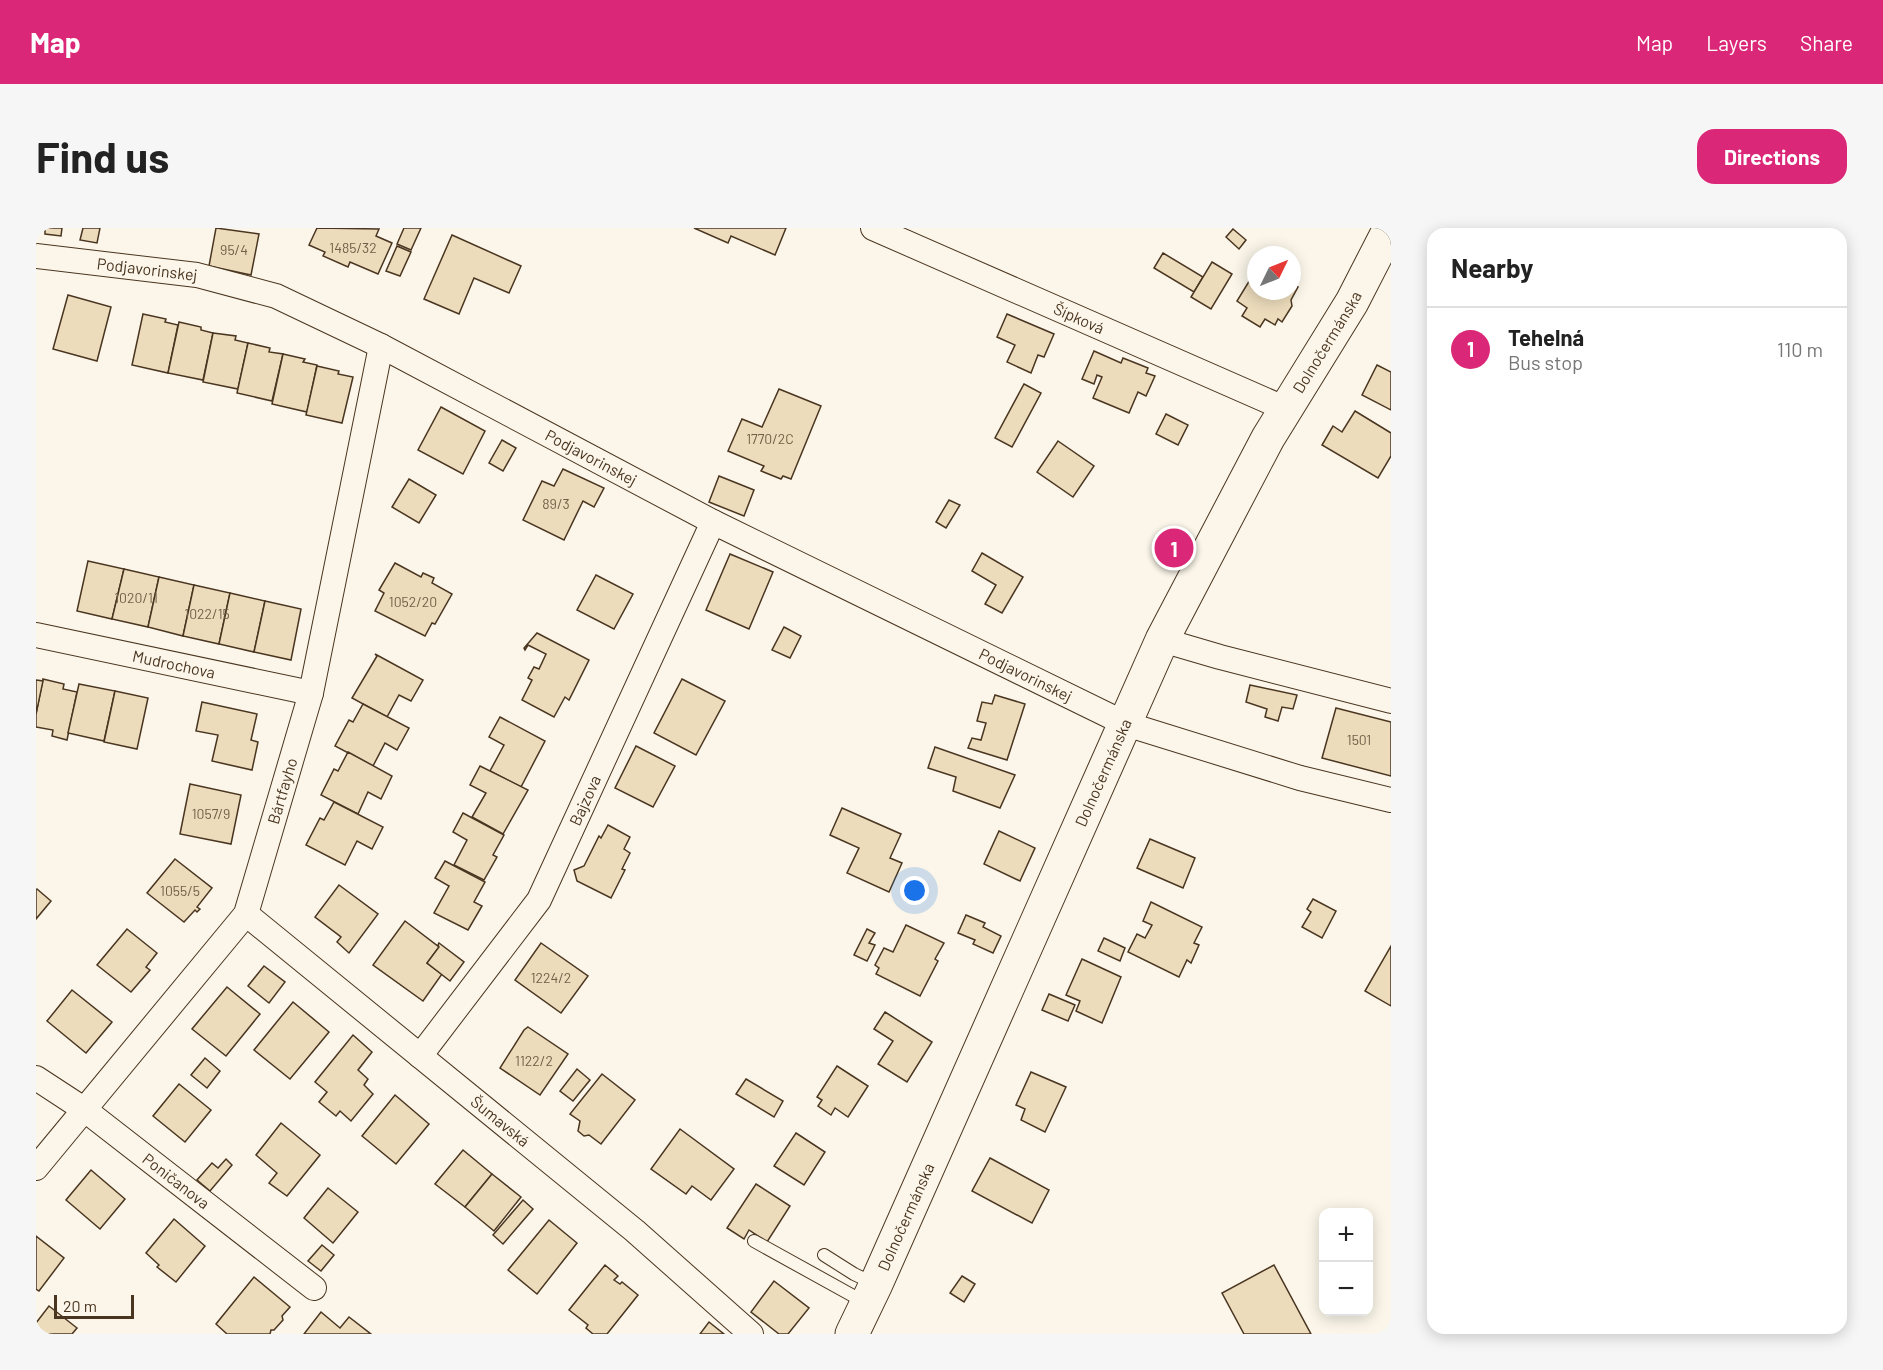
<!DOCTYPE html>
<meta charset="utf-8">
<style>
body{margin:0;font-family:Barlow,sans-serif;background:#f6f6f6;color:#222}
.controls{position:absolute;right:18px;bottom:18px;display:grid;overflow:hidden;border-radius:12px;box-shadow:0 3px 15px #0003}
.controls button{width:54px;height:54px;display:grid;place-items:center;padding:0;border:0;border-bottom:2px solid #e0e0e0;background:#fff;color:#222;font:30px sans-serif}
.compass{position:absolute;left:1211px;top:18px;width:54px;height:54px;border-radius:50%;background:#fff;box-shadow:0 3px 15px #0003;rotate:47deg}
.scale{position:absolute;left:18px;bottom:15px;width:80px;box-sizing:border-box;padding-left:6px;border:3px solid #4a3520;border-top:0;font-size:16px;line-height:21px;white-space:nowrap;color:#4a3520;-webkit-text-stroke:4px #fbf6e9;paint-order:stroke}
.you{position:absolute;left:879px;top:663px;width:21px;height:21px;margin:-15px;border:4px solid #fff;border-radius:50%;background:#1a73e8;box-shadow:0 0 0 9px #1a73e833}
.badge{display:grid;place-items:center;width:39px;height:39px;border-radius:50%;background:#db2777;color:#fff;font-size:20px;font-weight:700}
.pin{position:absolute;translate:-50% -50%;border:3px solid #fff;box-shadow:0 2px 6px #0006}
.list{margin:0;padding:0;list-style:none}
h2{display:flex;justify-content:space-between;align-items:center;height:78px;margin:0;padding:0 24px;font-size:26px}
h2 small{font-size:20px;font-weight:400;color:#767676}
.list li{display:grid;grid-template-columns:39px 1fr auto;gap:18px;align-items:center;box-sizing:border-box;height:84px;padding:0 24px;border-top:2px solid #e0e0e0}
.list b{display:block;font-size:22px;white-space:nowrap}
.list p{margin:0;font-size:20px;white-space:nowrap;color:#767676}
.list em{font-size:20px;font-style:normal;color:#767676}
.map{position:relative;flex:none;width:1355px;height:1106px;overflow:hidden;border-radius:18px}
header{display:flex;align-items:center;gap:36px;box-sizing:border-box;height:84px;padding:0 30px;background:#db2777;color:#fff}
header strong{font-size:28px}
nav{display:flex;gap:33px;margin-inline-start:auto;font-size:21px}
.intro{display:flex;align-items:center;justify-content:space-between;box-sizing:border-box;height:144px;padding:0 36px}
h1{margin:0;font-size:42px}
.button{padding:15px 27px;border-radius:18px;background:#db2777;color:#fff;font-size:21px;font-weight:700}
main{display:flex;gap:36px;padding:0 36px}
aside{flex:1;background:#fff;border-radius:18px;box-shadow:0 3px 15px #0003}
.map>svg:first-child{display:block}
</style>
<header>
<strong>Map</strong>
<nav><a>Map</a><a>Layers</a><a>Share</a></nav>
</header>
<div class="intro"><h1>Find us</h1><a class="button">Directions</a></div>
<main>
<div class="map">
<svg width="1355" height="1106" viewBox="0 0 1355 1106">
<rect width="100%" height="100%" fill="#fbf6e9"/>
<!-- building -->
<g fill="#ecdcbc" stroke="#4a3520" stroke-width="1.5">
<path d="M9,0H26L25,8L9,6Z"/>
<path d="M47,0H64L61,15L44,12Z"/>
<path d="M180,0L223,6L215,47L173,38Z"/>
<path d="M281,0L343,1L340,8L356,15L342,46L314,34L312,39L287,28L289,24L273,17Z"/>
<path d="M368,0H385L375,22L361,16Z"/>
<path d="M658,0H750L739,27L695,8L692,15Z"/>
<path d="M1197,1L1210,12L1203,21L1190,9Z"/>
<path d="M416,7L485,38L473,65L438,50L423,86L388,71Z"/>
<path d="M361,18L375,24L364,48L350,43Z"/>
<path d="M1127,25L1167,49L1158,64L1118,40Z"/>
<path d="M1176,34L1196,46L1175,81L1155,69Z"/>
<path d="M1220,42V63H1256V55L1262,59L1255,72L1256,78L1246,94L1242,91L1239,97L1229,91L1224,99L1206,88L1211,80L1201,73Z"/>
<path d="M32,67L75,79L61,133L17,121Z"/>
<path d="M107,86L130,91L129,94L142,97L132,145L96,137Z"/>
<path d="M971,86L1018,106L1008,129L1002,127L995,145L971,134L979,117L961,109Z"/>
<path d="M143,94L165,99V102L177,105L167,152L132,145Z"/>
<path d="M177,105L200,108L199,112L212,115L202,161L167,154Z"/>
<path d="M212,115L234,120L233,124L247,126L236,173L201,165Z"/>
<path d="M1058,123L1085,135L1087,130L1112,140L1110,145L1119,148L1110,168L1102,164L1093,185L1057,170L1066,149L1061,147L1058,156L1046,151Z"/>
<path d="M247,126L269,131L267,134L281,137L271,184L236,176Z"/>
<path d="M1341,137L1355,144V182L1326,167Z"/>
<path d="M281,138L303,143L302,146L317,149L306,195L270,187Z"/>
<path d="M988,156L1005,165L976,219L959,210Z"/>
<path d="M743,161L785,178L755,251L747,248L745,251L725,243L728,238L692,223L706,191L726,199Z"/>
<path d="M405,179L449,203L427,246L382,222Z"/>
<path d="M1319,183L1355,205V228L1342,250L1286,217L1297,198L1306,204Z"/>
<path d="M1130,186L1152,197L1142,217L1120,206Z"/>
<path d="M466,212L480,220L467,243L453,235Z"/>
<path d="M1022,213L1058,238L1037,269L1001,244Z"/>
<path d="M527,241L568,260L558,279L547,273L528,312L487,292L506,253L518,258Z"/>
<path d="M683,248L718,262L708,288L673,274Z"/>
<path d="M373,251L400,267L383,295L356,279Z"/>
<path d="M913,272L924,277L910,300L900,294Z"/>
<path d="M946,325L987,349L966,385L949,376L960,357L936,343Z"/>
<path d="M694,326L737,344L713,401L670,382Z"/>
<path d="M52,333L88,341L76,391L41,383Z"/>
<path d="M359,335L385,349L387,345L398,350L396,355L416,366L399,396L396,395L389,408L339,383L348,365L343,362Z"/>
<path d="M88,341L123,349L112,399L76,391Z"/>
<path d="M560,347L597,366L578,401L541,382Z"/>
<path d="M123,349L158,357L147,408L112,399Z"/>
<path d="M158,357L194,365L183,416L147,408Z"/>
<path d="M194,365L229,373L218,424L183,416Z"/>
<path d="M229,373L265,381L255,432L218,424Z"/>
<path d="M748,399L765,408L754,430L736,422Z"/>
<path d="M501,405L553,432L533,472L529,469L518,489L486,472L496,452L492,450L498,439L503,441L510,426L492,417L489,422L488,420Z"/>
<path d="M339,426L387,452L375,473L363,467L351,489L316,470L341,428Z"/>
<path d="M7,451L28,456L27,461L41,464L31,512L16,508L17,502L0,499V486Z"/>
<path d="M646,451L689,473L660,527L618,505Z"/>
<path d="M0,452L7,453L0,486Z"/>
<path d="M43,456L79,463L68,513L32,505Z"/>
<path d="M1214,457L1261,467L1257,481L1246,479L1242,493L1229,489L1231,481L1210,474Z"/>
<path d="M79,463L112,470L101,521L68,514Z"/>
<path d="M959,467L989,476L971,532L932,520L936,510L945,512L950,495L941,493L946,474L956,476Z"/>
<path d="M166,474L221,486L215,512L222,514L216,542L176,533L182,507L160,503Z"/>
<path d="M327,476L373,500L361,522L349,515L337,538L299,518L313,492L317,494Z"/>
<path d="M1300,480L1355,494V548L1286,530Z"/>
<path d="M464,489L509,513L485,559L454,543L468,517L453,509Z"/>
<path d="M600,518L639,538L617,579L579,560Z"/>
<path d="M899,519L979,547L964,580L917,563L920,549L892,540Z"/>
<path d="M312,524L356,548L345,571L332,564L322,586L285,567L298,541L302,543Z"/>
<path d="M444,538L492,562L467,606L436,589L450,565L434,557Z"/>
<path d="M154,556L205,567L195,616L144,606Z"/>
<path d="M298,574L347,599L336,621L321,613L309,637L270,617L284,590L288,592Z"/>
<path d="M806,580L865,606L854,630L866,635L853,664L811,645L823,620L794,607Z"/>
<path d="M427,585L468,607L457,627L461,629L448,652L418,637L431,612L417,604Z"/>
<path d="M572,597L594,609L588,621L594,625L586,641L589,642L575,670L541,653L538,642L548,638L563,608L565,610Z"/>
<path d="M963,603L999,620L984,653L948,636Z"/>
<path d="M1114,611L1159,630L1147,660L1101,640Z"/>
<path d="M139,631L176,660L161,679L164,681L161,684L159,682L148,694L111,665Z"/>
<path d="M409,633L449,654L438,674L446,678L432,702L398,685L413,658L399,650Z"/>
<path d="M303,657L342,686L313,725L301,714L305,709L279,689Z"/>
<path d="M1,661L15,673L0,691V662Z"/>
<path d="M1277,671L1300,683L1286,710L1266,699L1275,684L1271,681Z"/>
<path d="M1115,674L1166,699L1158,715L1163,717L1155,735L1151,732L1143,749L1092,724L1101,706L1109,710L1116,697L1107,693Z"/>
<path d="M930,687L949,695L947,699L965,708L957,725L937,716L939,712L922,705Z"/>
<path d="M369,693L403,719L391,735L406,746L387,773L337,737Z"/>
<path d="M870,697L908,715L899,731L902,733L884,768L840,746L843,740L839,737L848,720L857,724Z"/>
<path d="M91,701L121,725L110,739L114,742L95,764L61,737Z"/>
<path d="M831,701L839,705L833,715L839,717L831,733L818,727Z"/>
<path d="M1068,710L1089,720L1084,733L1062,723Z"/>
<path d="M403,715L428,734L414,753L391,735L403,719L402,717Z"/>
<path d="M505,715L552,748L525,785L479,752Z"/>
<path d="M1355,718V778L1329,763Z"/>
<path d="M1046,731L1085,749L1066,795L1040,783L1044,773L1030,767Z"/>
<path d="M228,738L249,754L233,775L212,758Z"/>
<path d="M191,759L224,786L190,828L156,801Z"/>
<path d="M36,762L76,794L50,825L11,793Z"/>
<path d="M1013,766L1039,777L1032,793L1006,782Z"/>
<path d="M257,774L293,804L254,851L218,822Z"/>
<path d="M849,784L896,814L871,854L842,836L857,813L838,801Z"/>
<path d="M492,799L532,826L504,867L464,840L488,802Z"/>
<path d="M317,807L336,824L322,842L332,851L328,857L337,866L315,893L304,883L300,888L283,874L291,864L279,854Z"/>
<path d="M169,830L184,843L171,860L155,847Z"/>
<path d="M801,838L832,858L812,889L799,880L795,887L782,878L786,872L781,869Z"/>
<path d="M541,841L554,852L537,873L524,863Z"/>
<path d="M995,844L1030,859L1009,904L985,892L989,881L980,877Z"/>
<path d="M566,846L599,872L565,916L553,907L548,908L542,903L544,893L534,886Z"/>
<path d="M710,851L747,873L738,889L700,866Z"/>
<path d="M143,856L175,882L149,914L117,888Z"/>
<path d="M359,867L393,896L360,936L326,908Z"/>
<path d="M245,895L284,927L251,968L233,955L241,945L220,927Z"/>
<path d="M644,901L698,941L675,972L656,958L650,966L615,941Z"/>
<path d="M760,905L789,924L768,957L738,938Z"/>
<path d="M427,922L456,946L429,979L399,956Z"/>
<path d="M954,930L1013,962L996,995L936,963Z"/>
<path d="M190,931L196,937L174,963L161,952L176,935L182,940Z"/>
<path d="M55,942L89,971L64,1001L30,972Z"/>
<path d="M456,946L485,969L458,1003L429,979Z"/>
<path d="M720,956L754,978L731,1014L713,1002L708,1011L691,1000Z"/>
<path d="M292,960L322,984L297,1015L268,990Z"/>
<path d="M487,972L497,981L467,1016L457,1007Z"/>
<path d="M138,991L169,1018L140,1054L121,1039L123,1037L110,1025Z"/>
<path d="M513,992L541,1015L501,1066L472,1042Z"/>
<path d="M0,1008L28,1030L3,1063L0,1061Z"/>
<path d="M286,1017L298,1027L285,1043L272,1033Z"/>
<path d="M569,1037L582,1048L578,1052L584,1056L586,1054L602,1067L571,1106H557L550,1100L552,1097L533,1082Z"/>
<path d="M1238,1037L1275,1106H1208L1186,1065Z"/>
<path d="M926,1048L939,1056L928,1074L914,1065Z"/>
<path d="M218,1049L254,1079L246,1088L247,1092L238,1102H235L234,1106H191L180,1096Z"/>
<path d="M738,1053L773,1080L752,1106H743L715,1084Z"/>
<path d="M13,1078L41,1100L36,1106H0V1095Z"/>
<path d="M285,1084L304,1100L313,1089L335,1106H268Z"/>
<path d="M673,1094L688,1106H664Z"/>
</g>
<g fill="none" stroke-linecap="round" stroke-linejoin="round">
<!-- lane casing -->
<g stroke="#4a3520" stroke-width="14">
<g id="lane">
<path d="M718,1013L830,1075"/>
<path d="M788,1027L818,1046L839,1056"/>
</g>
</g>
<!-- street casing -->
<g stroke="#4a3520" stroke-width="26">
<g id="street">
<path id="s1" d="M837,0L1250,181"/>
<path id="s2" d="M0,28L161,47L240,68L345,118L677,294L1090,496L1264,550L1355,572"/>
<path id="s3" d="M0,407L275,465"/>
<path d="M1126,412L1184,429L1355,473"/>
<path id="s4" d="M210,686L599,1003L715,1106"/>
<path id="s5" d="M384,828L503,672L677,294"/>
<path id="s6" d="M0,850L49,882L278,1060"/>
<path id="s7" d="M0,940L210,686L275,465L345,118"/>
</g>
</g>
<!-- secondary casing -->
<g stroke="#4a3520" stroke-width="35">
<g id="secondary">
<path id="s8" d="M816,1106L840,1056L1126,412L1232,210L1316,74L1354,0"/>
</g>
</g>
<!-- lane -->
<use href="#lane" stroke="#fbf6e9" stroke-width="12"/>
<!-- street -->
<use href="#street" stroke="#fbf6e9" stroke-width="24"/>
<!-- secondary -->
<use href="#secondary" stroke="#fbf6e9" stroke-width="33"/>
</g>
<g text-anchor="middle" stroke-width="4.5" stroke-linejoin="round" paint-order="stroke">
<!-- number labels -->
<g font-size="14" fill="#725f47">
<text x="317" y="25">1485/32</text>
<text x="198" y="27">95/4</text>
<text x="734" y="216">1770/2C</text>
<text x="520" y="281">89/3</text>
<text x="100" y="375">1020/11</text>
<text x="377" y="379">1052/20</text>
<text x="171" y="391">1022/15</text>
<text x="1323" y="517">1501</text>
<text x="175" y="591">1057/9</text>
<text x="144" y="668">1055/5</text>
<text x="515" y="755">1224/2</text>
<text x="498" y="838">1122/2</text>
</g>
<!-- street labels -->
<g font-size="16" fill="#4a3520" stroke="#fbf6e9">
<text dy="6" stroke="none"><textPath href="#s2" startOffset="112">Podjavorinskej</textPath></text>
<text dy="6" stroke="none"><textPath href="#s1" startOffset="225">Šípková</textPath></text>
<text dy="6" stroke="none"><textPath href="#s8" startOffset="1101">Dolnočermánska</textPath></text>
<text dy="6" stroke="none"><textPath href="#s2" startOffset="598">Podjavorinskej</textPath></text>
<text dy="6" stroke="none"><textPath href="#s3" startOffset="141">Mudrochova</textPath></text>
<text dy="6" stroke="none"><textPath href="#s2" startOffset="1084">Podjavorinskej</textPath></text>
<text dy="6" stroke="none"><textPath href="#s8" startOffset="615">Dolnočermánska</textPath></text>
<text dy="6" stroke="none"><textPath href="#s7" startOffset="458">Bártfayho</textPath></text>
<text dy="6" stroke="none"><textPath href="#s5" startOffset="306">Bajzova</textPath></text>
<text dy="6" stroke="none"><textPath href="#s4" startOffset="328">Šumavská</textPath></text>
<text dy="6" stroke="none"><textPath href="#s6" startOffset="174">Poničanova</textPath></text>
<text dy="6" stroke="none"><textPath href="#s8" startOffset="129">Dolnočermánska</textPath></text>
</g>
</g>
</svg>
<div class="controls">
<button>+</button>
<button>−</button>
</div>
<svg class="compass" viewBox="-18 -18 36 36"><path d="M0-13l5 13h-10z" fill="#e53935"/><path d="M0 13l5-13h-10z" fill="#767676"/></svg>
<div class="scale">20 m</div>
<div class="you"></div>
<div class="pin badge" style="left:1138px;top:320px">1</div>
</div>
<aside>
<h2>Nearby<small></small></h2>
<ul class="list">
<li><span class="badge">1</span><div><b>Tehelná</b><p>Bus stop</p></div><em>110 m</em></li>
</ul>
</aside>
</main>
